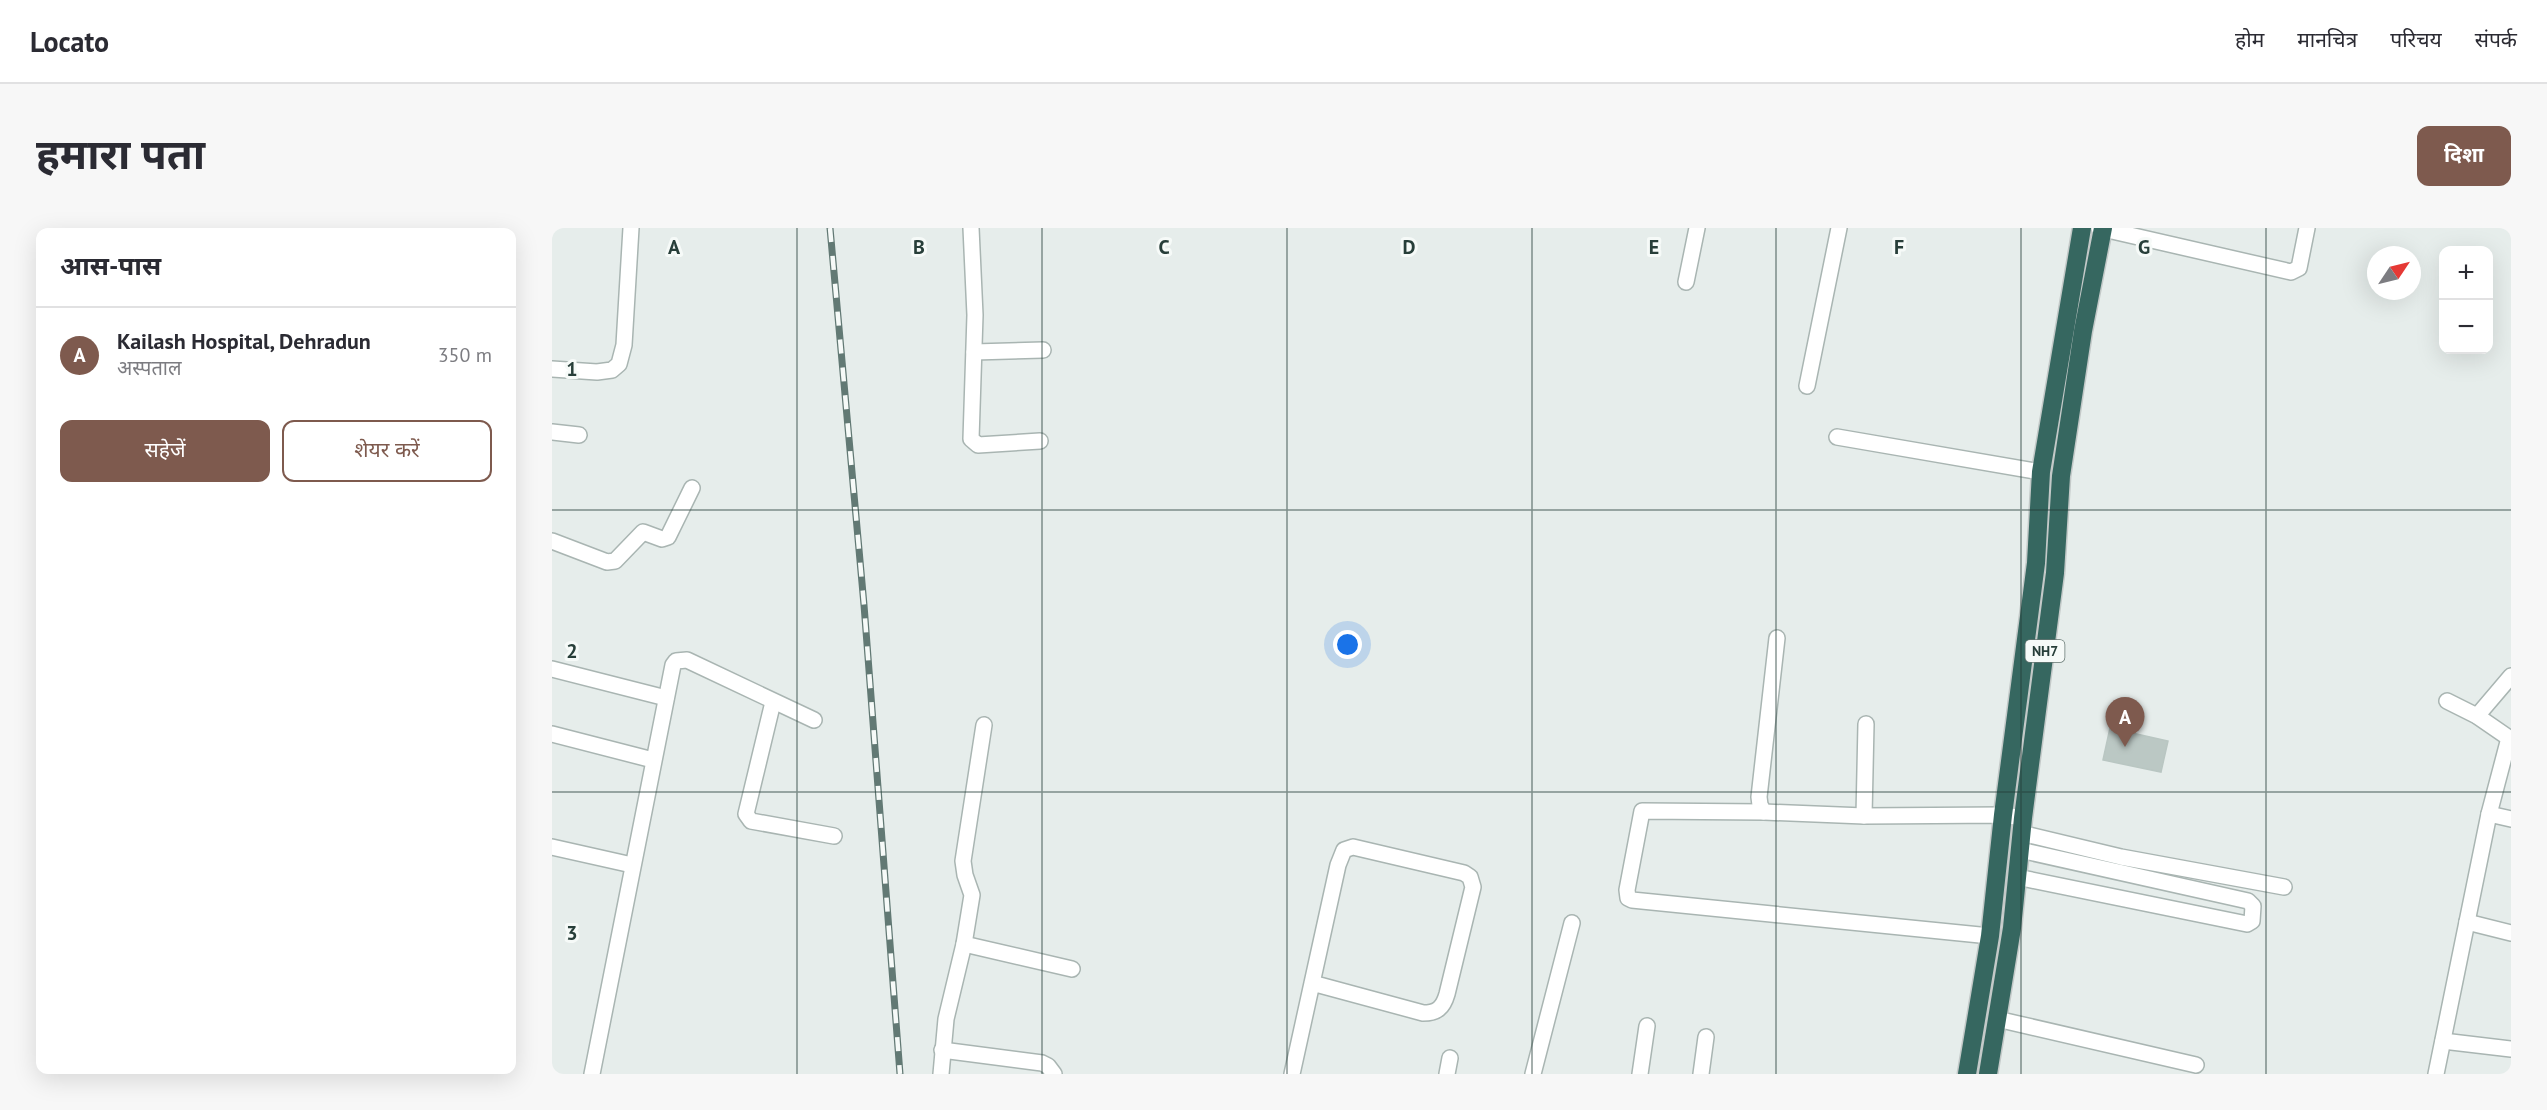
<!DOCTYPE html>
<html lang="hi">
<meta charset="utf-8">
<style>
body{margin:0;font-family:"PT Sans","Noto Sans Devanagari",sans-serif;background:#f7f7f7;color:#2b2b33}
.controls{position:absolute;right:18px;top:18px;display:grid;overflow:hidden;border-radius:12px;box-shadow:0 6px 24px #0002}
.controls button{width:54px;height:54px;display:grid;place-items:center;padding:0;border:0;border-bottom:2px solid #e1e1e2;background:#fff;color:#2b2b33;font:30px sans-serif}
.compass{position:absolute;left:1815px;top:18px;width:54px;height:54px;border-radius:50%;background:#fff;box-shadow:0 6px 24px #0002;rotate:55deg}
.you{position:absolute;left:796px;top:417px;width:21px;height:21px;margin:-15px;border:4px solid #fff;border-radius:50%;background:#1a73e8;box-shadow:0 0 0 9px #1a73e833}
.badge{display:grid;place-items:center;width:39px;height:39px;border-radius:50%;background:#7e5a4e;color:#fff;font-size:20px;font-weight:700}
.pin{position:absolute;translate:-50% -50px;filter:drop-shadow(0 2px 3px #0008)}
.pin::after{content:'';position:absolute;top:32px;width:21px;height:18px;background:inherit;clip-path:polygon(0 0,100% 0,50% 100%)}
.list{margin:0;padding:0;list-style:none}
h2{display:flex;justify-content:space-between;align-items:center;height:78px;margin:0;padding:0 24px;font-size:26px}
h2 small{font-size:20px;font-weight:400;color:#7c7c81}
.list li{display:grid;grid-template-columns:39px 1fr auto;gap:18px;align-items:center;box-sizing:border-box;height:96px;padding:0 24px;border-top:2px solid #e1e1e2}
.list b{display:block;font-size:22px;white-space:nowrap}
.list p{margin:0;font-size:20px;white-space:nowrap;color:#7c7c81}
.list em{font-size:20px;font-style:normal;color:#7c7c81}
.actions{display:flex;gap:12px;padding:18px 24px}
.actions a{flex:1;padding:14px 0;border:2px solid #7e5a4e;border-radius:12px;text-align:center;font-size:21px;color:#7e5a4e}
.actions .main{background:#7e5a4e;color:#fff}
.map{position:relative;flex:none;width:1959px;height:846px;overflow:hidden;border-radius:12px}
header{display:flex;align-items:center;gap:36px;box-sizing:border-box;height:84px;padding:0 30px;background:#fff;border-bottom:2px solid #e1e1e2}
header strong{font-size:28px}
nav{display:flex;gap:33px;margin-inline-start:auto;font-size:21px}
.intro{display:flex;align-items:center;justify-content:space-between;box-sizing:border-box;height:144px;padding:0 36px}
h1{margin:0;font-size:42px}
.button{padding:15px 27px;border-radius:12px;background:#7e5a4e;color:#fff;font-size:21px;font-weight:700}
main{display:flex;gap:36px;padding:0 36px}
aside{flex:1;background:#fff;border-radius:12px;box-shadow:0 6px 24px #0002}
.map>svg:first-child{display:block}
</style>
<header>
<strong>Locato</strong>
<nav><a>होम</a><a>मानचित्र</a><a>परिचय</a><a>संपर्क</a></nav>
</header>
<div class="intro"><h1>हमारा पता</h1><a class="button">दिशा</a></div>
<main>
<aside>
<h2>आस-पास<small></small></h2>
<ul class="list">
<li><span class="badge">A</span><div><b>Kailash Hospital, Dehradun</b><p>अस्पताल</p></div><em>350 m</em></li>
</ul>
<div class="actions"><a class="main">सहेजें</a><a>शेयर करें</a></div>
</aside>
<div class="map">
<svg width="1959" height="846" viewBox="0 0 1959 846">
<rect width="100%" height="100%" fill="#e6edeb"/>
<!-- building -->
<path fill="#bbc8c4" stroke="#b9c6c2" stroke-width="1.5" d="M1558,500L1616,513L1609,544L1551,532Z"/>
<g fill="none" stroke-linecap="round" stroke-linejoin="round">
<!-- minor casing -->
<g stroke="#a9b5b2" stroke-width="18">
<g id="minor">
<path d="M419,0L423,87L419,211L426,217L488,213"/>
<path d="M1547,0L1739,44L1747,40L1755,0"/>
<path d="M1134,54L1145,0"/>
<path d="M422,124L491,122"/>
<path d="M0,141L45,144L60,142L67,136L72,117L79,0"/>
<path d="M1255,158L1287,0"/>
<path d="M0,204L27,207"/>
<path d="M1285,209L1489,244"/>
<path d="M0,313L55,334L63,333L91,304L110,311L116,309L140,260"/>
<path d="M1225,410L1207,569L1208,577L1212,584L1312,588L1451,587L1471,590"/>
<path d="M0,441L114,470"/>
<path d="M221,474L194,586L199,593L282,608"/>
<path d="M1925,488L1959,448"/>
<path d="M0,506L101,532"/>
<path d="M1212,584L1090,583L1075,662L1076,670L1080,672L1438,708"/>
<path d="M1937,586L1959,591"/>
<path d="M1312,588L1314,496"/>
<path d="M1469,605L1569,629L1732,659"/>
<path d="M0,619L80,637"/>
<path d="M1465,649L1695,696L1700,693L1701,678L1696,673L1468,622"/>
<path d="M1915,694L1959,705"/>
<path d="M412,716L520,741"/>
<path d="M1445,791L1644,837"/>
<path d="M1891,813L1959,821"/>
<path d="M390,822L490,835L496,838L502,846"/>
<path d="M40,846L121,437L124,433L135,432L262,492"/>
<path d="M389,846L394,791L412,716L420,667L413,647L411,633L432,497"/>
<path d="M740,846L786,637L792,622L801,619L912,645L918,649L921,659L895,766C891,780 885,785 871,785L760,755"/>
<path d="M895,846L898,830"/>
<path d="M981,846L1020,695"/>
<path d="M1088,846L1095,798"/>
<path d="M1149,846L1154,809"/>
<path d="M1884,846L1937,586L1957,510L1925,488L1895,473"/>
</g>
</g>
<!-- highway casing -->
<g stroke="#c3c9c8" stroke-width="21">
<g id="highway">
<path d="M1415,846L1438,708L1451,587L1484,335L1489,244L1530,0"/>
<path d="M1436,846L1460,700L1471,590L1503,345L1509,248L1531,103L1551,0"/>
</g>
</g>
<!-- minor -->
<use href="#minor" stroke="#fff" stroke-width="15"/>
<!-- highway -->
<use href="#highway" stroke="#366760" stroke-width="18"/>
<!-- rail casing -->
<g stroke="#627974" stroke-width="7">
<path id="rail" d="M278,0L312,377L348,846"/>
</g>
<!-- rail -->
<use href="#rail" stroke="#f6faf8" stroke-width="4.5" stroke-dasharray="14" stroke-linecap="butt"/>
</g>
<!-- grid -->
<path fill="none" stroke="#273e39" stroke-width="1.5" stroke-opacity="0.55" d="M245,0V846M490,0V846M735,0V846M980,0V846M1224,0V846M1469,0V846M1714,0V846M0,282H1959M0,564H1959"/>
<g text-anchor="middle" stroke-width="6" stroke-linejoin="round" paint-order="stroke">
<!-- shield labels -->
<rect fill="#f6faf8" stroke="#657672" stroke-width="1.5" x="1473.5" y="412" width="39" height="22" rx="4.5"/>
<g font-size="14" font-weight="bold" fill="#273e39">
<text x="1493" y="428">NH7</text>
</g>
</g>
<g font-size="20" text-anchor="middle" font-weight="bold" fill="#273e39" stroke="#f6faf8" stroke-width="6" stroke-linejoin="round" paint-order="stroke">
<text x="122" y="26">A</text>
<text x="367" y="26">B</text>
<text x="612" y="26">C</text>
<text x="857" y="26">D</text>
<text x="1102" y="26">E</text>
<text x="1347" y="26">F</text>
<text x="1592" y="26">G</text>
<text x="20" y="148">1</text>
<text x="20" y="430">2</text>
<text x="20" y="712">3</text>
</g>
</svg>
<div class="controls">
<button>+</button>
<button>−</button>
</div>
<svg class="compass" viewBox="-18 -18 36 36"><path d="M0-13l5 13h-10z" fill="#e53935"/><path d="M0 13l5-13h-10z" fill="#7c7c81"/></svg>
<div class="you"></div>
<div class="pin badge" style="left:1573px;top:519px">A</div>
</div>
</main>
